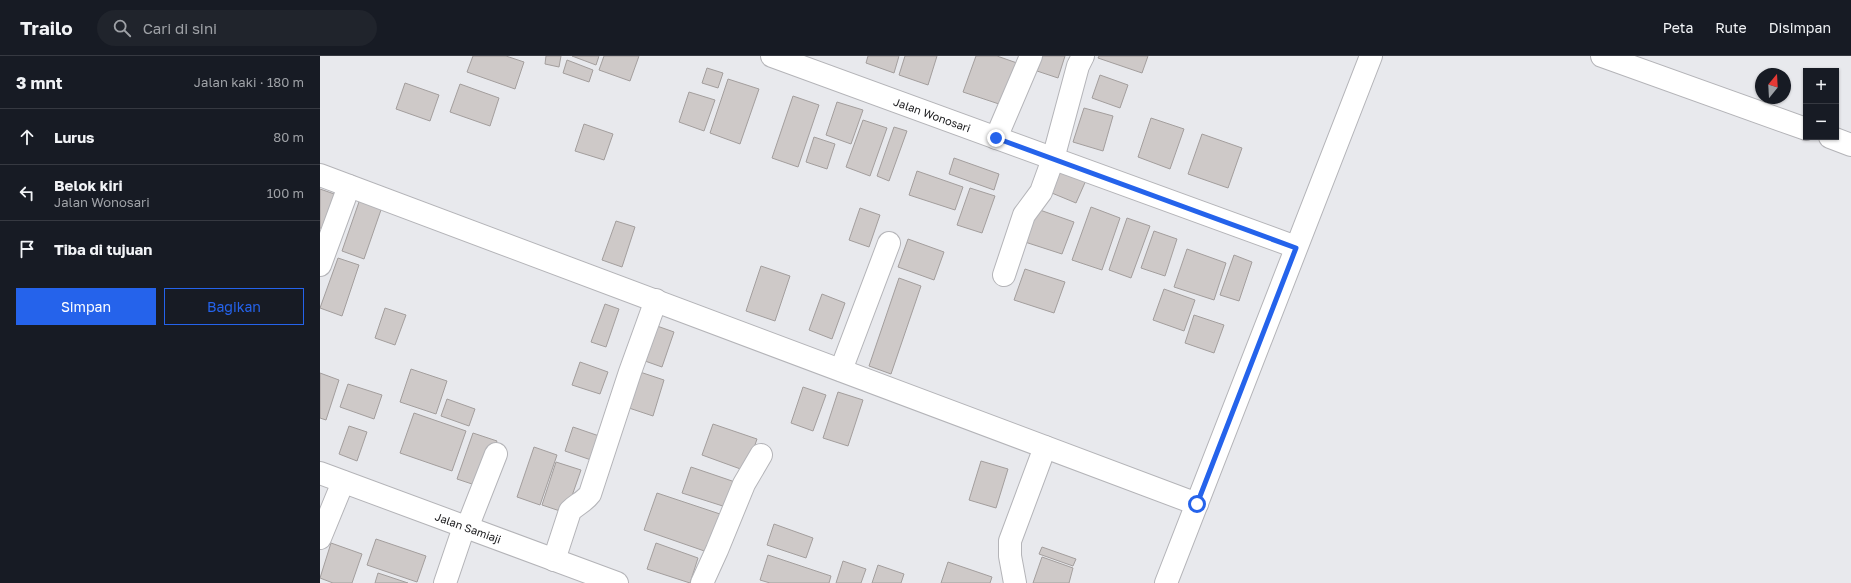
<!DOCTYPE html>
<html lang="id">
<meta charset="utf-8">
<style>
body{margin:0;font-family:"Golos Text",sans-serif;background:#20242c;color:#f1f3f6}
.controls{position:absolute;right:12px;top:12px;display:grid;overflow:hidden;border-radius:0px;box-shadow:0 1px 3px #0004}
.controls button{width:36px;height:36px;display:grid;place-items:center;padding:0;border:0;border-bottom:1px solid #363941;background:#171b24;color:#f1f3f6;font:20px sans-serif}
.compass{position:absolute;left:1435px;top:12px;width:36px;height:36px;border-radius:50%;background:#171b24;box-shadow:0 1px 3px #0004;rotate:18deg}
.stop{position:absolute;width:12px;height:12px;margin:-9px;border:3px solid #2563eb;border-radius:50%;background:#fff}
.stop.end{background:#2563eb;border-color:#fff;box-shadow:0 1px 4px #0008}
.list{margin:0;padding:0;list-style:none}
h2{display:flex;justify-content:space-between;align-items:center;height:52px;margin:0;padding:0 16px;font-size:17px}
h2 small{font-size:13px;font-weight:400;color:#9ea1a6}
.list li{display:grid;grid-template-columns:26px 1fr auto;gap:12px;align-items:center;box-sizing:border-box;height:56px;padding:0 16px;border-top:1px solid #363941}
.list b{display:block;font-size:15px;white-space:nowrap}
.list p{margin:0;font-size:13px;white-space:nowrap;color:#9ea1a6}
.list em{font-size:13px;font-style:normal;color:#9ea1a6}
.actions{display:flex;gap:8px;padding:12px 16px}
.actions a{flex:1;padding:9px 0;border:1px solid #2563eb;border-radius:0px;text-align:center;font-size:14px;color:#2563eb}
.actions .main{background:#2563eb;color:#fff}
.icon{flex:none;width:22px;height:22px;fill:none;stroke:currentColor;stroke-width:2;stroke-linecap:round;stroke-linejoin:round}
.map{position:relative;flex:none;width:1531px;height:527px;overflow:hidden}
header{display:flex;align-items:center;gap:24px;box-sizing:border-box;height:56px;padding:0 20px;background:#171b24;border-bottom:1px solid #363941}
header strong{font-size:19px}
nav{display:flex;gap:22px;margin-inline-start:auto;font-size:14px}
.search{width:280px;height:36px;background:#20242c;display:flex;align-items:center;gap:10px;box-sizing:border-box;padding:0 14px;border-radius:22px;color:#9ea1a6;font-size:15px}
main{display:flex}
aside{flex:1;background:#171b24}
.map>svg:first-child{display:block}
</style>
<header>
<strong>Trailo</strong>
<div class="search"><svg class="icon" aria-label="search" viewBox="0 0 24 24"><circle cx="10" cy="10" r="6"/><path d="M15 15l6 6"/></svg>Cari di sini</div>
<nav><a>Peta</a><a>Rute</a><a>Disimpan</a></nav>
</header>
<main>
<aside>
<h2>3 mnt<small>Jalan kaki · 180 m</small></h2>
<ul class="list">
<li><svg class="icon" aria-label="ahead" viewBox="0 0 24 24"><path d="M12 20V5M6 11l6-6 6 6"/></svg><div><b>Lurus</b></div><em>80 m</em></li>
<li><svg class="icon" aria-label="left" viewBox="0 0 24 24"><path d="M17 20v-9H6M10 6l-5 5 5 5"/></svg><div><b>Belok kiri</b><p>Jalan Wonosari</p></div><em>100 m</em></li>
<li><svg class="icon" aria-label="arrive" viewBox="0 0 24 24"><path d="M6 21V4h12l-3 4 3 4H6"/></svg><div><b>Tiba di tujuan</b></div></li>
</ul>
<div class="actions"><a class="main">Simpan</a><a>Bagikan</a></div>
</aside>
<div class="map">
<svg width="1531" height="527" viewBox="0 0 1531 527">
<rect width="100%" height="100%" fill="#e8e9ed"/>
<!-- building -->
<g fill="#cec9c8" stroke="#a39e9d">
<path d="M153,0H186L204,6L195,33L147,16Z"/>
<path d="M226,0H241L239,11L225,8Z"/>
<path d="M252,0H279L276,9Z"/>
<path d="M284,0H319L310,25L279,14Z"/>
<path d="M548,0H579L574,17L546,7Z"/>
<path d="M585,0H617L608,29L579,19Z"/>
<path d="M656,0H677L697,7L682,49L643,36Z"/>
<path d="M722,0H745L738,22L717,15Z"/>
<path d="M779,0H828L822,17L778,2Z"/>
<path d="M247,4L273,14L269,26L243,17Z"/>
<path d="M387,12L403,17L398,32L382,27Z"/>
<path d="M780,19L808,29L800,52L772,42Z"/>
<path d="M408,23L439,33L420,88L390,77Z"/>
<path d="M85,27L119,39L110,65L76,53Z"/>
<path d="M140,28L179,42L170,70L130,56Z"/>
<path d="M369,36L395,44L384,75L359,66Z"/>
<path d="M473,40L499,49L478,111L452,102Z"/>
<path d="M517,46L543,54L531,88L506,79Z"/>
<path d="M764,52L793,60L783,95L753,86Z"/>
<path d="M831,62L864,73L850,113L818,101Z"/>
<path d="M543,64L567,72L550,120L526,111Z"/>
<path d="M264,68L293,78L284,104L255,95Z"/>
<path d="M574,71L587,75L569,125L557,120Z"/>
<path d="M882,78L922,92L908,132L868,118Z"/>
<path d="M494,81L515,88L507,113L486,106Z"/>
<path d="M634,102L679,118L674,134L629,118Z"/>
<path d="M738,110L767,122L756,147L727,135Z"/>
<path d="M597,115L643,131L635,154L589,139Z"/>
<path d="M650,132L675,140L662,177L637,169Z"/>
<path d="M0,133L20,140L8,175L0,172Z"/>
<path d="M40,143L62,151L44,203L22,195Z"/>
<path d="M771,151L800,162L782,214L752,204Z"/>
<path d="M540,152L560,159L549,191L529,184Z"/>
<path d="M717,153L754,166L742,198L705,186Z"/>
<path d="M807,162L830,170L811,222L789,214Z"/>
<path d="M296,165L315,171L302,211L282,204Z"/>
<path d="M834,175L857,183L845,220L821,212Z"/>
<path d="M588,183L624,196L614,224L578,211Z"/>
<path d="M867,193L906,207L894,244L854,231Z"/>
<path d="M914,199L932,206L919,245L900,239Z"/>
<path d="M18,202L39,209L22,260L0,252Z"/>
<path d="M441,210L470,220L455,265L426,255Z"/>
<path d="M705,213L745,226L734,257L694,244Z"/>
<path d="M579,222L601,230L571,318L549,310Z"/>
<path d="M844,233L875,244L864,275L833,264Z"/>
<path d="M502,238L525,247L512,283L489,274Z"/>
<path d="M285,248L299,253L286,291L271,286Z"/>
<path d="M65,252L86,259L75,289L55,282Z"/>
<path d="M874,259L904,269L894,297L865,287Z"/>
<path d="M337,270L354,276L342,311L325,305Z"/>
<path d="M260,306L288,316L280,338L252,329Z"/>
<path d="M91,313L127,325L116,358L80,346Z"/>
<path d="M317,315L344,324L333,360L306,351Z"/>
<path d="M0,317L19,324L6,364L0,362Z"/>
<path d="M28,328L62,339L54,363L20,351Z"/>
<path d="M483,331L506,339L493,375L471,367Z"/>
<path d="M518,336L543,344L528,390L503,382Z"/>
<path d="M127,343L155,353L149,370L121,360Z"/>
<path d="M94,357L146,375L132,415L80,397Z"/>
<path d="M393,368L437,383L426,415L382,399Z"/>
<path d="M29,370L47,376L37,405L19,398Z"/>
<path d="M253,371L285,382L277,406L245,395Z"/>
<path d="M153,377L177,385L161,431L137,423Z"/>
<path d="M214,391L237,399L220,449L197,441Z"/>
<path d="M661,405L688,413L676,452L649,444Z"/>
<path d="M236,406L261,414L246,457L222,449Z"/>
<path d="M371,411L418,427L409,452L362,437Z"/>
<path d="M337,437L406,460L393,498L324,474Z"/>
<path d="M454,468L493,482L486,502L447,489Z"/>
<path d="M56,483L106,500L97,526L47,509Z"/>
<path d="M11,487L42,498L32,527H13L0,522Z"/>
<path d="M336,487L378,502L370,527L327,513Z"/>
<path d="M722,491L756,503L753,510L719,498Z"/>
<path d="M448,499L511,520L509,527H450L440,524Z"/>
<path d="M722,501L753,512L749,527H713Z"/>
<path d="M523,505L546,513L541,527H516Z"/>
<path d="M628,506L672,521L670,527H621Z"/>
<path d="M558,509L584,518L581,527H552Z"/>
<path d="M58,517L88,527H55Z"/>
</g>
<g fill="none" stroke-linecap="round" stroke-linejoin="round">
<!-- street casing -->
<g stroke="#b4b4b8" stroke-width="24">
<g id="street">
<path d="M452,0L976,191"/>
<path d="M1282,0L1486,73"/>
<path d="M1510,81L1531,89"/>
<path d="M676,82L711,0"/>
<path d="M0,119L877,448"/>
<path d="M0,209L29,130"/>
<path d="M684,219L704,159L721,136L733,103L758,10L763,0"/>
<path d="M521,314L569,187"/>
<path d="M0,417L297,527"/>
<path d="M147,472L176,398"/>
<path d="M0,482L23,426"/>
<path d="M234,504L250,455C257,448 264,446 270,438L310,316L336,244"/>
<path d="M125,527L144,471"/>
<path d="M382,527L397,494L424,428L441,399"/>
<path d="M695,527L690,500V485L725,391"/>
<path d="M846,527L1051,0"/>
</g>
</g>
<!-- street -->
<use href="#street" stroke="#fff" stroke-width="22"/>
</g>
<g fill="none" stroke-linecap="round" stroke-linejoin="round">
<!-- route -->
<path stroke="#2563eb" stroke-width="5" d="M676,82L976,192L877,448"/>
</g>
<g text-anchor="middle" stroke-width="3" stroke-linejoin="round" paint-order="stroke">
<!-- street labels -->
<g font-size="11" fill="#1a1a1c" stroke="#fff">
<text transform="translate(612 59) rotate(20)" y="4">Jalan Wonosari</text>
<text transform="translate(148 472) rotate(20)" y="4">Jalan Samiaji</text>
</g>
</g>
</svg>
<div class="controls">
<button>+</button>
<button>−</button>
</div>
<svg class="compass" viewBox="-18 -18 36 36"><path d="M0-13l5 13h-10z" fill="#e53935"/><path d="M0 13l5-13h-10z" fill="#9ea1a6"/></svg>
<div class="stop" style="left:877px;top:448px"></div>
<div class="stop end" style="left:676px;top:82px"></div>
</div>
</main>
